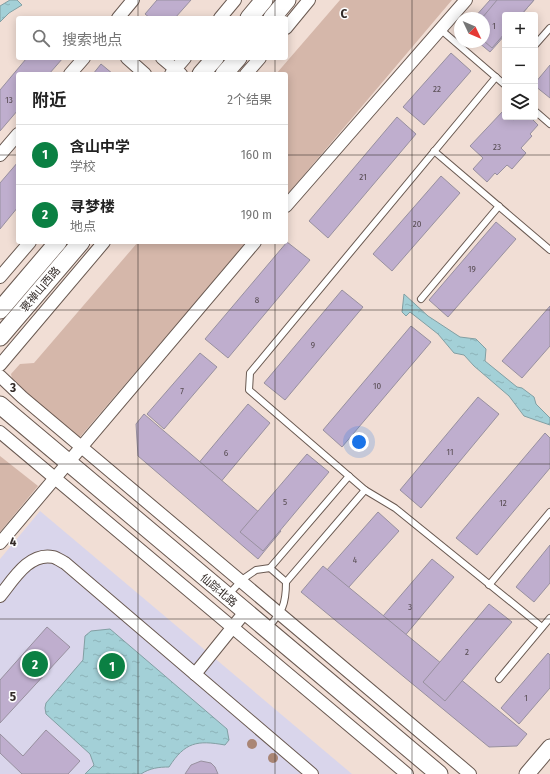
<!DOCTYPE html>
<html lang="zh">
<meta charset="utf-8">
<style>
body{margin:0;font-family:"Fira Sans Condensed","Noto Sans SC",sans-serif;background:#f2f2f2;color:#222}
.controls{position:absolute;right:12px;top:12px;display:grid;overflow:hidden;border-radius:4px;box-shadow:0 2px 10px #0003}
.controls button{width:36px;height:36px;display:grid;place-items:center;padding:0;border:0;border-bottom:1px solid #e0e0e0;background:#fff;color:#222;font:20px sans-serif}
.compass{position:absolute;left:454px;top:12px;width:36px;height:36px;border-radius:50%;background:#fff;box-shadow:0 2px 10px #0003;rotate:134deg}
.you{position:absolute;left:359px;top:442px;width:14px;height:14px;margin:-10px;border:3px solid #fff;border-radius:50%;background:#1a73e8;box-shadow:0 0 0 6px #1a73e833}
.badge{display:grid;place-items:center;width:26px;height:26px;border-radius:50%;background:#0b8043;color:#fff;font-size:13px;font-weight:700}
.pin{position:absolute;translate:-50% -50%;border:2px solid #fff;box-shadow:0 1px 4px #0006}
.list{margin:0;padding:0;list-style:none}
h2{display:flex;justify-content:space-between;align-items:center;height:52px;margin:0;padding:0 16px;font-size:17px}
h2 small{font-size:13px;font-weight:400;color:#767676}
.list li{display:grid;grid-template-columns:26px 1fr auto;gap:12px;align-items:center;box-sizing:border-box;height:60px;padding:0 16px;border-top:1px solid #e0e0e0}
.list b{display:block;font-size:15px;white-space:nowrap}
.list p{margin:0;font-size:13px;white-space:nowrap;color:#767676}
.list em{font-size:13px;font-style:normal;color:#767676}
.icon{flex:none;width:22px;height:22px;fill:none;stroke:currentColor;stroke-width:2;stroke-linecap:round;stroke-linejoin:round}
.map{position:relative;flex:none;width:550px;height:774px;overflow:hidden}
.search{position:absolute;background:#fff;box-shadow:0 2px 10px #0003;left:16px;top:16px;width:272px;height:44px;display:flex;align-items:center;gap:10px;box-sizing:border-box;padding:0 14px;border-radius:4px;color:#767676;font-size:15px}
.panel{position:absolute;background:#fff;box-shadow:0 2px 10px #0003;left:16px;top:72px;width:272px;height:172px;border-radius:4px}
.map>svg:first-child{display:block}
</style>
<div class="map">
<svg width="550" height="774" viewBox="0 0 550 774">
<defs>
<pattern id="water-ripples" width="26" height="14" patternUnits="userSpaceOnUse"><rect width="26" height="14" fill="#a3d0d7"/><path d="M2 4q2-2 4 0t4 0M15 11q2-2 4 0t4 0" fill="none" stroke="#8db3b9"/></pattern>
</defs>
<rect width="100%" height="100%" fill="#f1ded5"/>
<!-- education -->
<path fill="#d9d5eb" d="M40,511L352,774H0V559Z"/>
<!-- green -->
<g fill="#d5b7aa">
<path d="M340,0H452L286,196V74H276Z"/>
<path d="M138,242H247L79,438L13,384L11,374L20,364L34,363Z"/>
<path d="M0,456L38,486L0,532Z"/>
</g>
<!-- water -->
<g fill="url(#water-ripples)" stroke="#829fa3">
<path d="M10,0H17L22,5L9,13L0,22V6Z"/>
<path d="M404,294L428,316L460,337L476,339L486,349L485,361L517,387L522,388L534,397L536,404L550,418V425L524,416L509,396L474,366L464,355L454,353L438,334L410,312L406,316L402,312Z"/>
<path d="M110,629L227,729L229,740L225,745C197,740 185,742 169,767C159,767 150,768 141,774H85L94,765L90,754L46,714L45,708L46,703L83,660L85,636L91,631Z"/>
</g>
<!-- building -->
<g fill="#bfaece" stroke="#98909f">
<path d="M157,0H191L175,18H150L145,14Z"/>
<path d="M490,0H534L521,15H505V35L490,52L478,42H484V18H474Z"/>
<path d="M497,0H534L521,15H505V33L492,48L484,41V18H482Z"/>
<path d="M451,53L471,71L424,125L403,107Z"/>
<path d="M25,58H63L49,74H18V110L0,131V90L26,59Z"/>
<path d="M101,64L113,74H93Z"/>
<path d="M550,65V98L535,86V83Z"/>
<path d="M503,111L505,113V117H510L513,120L517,117H530L538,125L530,134L532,136L521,148L526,153L512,169L507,165L497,175L495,173L487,182L473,169L483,158L470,146Z"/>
<path d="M397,117L416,134L328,238L309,221Z"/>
<path d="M18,162V207L0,229V183Z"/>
<path d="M441,176L460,193L392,271L373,254Z"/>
<path d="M496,222L516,239L448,317L429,300Z"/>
<path d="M287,242L310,260L228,358L205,339Z"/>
<path d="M342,290L363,307L285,400L264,383Z"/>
<path d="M550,306V346L522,378L502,361Z"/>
<path d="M411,326L431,342L342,447L323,430Z"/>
<path d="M200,353L217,367L164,429L147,414Z"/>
<path d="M478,397L499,414L421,508L400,490Z"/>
<path d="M248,404L270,423L204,502L182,483Z"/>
<path d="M144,414L281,531L258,559L138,456L136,424Z"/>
<path d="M545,433L550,438V468L477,555L456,538Z"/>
<path d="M307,454L329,472L263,551L240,532Z"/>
<path d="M378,512L399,531L332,606L311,588Z"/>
<path d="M550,545V583L534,602L516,587Z"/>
<path d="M432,559L454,577L388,656L365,637Z"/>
<path d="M323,566L527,734L517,746L489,747L301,592Z"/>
<path d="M489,604L512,622L445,701L423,682Z"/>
<path d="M47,627L70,647L0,723V680Z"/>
<path d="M548,653L550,655V688L519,724L501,708Z"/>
<path d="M46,730L80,761L68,774H22L0,753V734L23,756Z"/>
<path d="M201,761L211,763L215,767L218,774H185L191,765Z"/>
</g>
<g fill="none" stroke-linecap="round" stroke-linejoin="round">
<!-- service casing -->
<g stroke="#695951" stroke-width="8">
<g id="service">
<path d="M440,29L505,85"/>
<path d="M535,45L550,28"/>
<path d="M496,77L250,373L249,390L365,490L395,508L542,627"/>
<path d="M535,111L550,124"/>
<path d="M434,151L550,250"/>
<path d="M421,299L499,206"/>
<path d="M270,568L349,476"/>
<path d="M286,582L365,490"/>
<path d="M489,585L550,512"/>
<path d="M228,595L243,579L256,570L270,568L286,582C286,606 282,611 268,628"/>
<path d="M499,679L550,618"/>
</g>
</g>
<!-- minor casing -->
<g stroke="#695951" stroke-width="14">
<g id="minor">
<path d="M118,18L133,0"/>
<path d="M220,18L235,0"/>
<path d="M286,28L309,0"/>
<path d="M127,58L145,74"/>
<path d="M162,58L181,74"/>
<path d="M70,74L84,58"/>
<path d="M171,74L185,58"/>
<path d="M246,74L260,58"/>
<path d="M0,155L18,134"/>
<path d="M286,206L466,0"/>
<path d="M0,277L30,242"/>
<path d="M0,365L104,242"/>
<path d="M0,376L22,397L470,774"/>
<path d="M0,432L407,774"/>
<path d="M0,543L255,242"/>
<path d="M0,596C13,580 29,552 53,557C57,558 61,561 65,563L312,774"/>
<path d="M195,674L245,612"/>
</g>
</g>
<!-- tertiary casing -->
<g stroke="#695951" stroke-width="17">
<path id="tertiary" d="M527,774L550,747"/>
</g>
<!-- secondary casing -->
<g stroke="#695951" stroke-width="19">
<g id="secondary">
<path d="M249,18L264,0"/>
<path d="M272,18L287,0"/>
<path d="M201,74L215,58"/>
<path d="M224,74L238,58"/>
<path d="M0,310L58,242"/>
<path d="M0,337L81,242"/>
<path d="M0,405L439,774"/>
</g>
</g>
<!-- service -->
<use href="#service" stroke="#fff" stroke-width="6"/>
<!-- minor -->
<use href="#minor" stroke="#fff" stroke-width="12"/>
<!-- tertiary -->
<use href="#tertiary" stroke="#fff" stroke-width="15"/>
<!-- secondary -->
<use href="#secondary" stroke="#fff" stroke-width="17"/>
</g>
<!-- trees -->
<g fill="#aa8675">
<circle cx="252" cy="744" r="5"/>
<circle cx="273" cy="758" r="5"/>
</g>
<!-- grid -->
<path fill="none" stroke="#342c29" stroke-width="1" stroke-opacity="0.55" d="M138,0V18M275,0V18M412,0V774M138,58V74M275,58V74M0,155H18M286,155H550M138,242V774M275,242V774M0,310H550M0,464H550M0,619H550"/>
<g text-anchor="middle" stroke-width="3" stroke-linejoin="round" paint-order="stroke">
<!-- number labels -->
<g font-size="9" fill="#574c52">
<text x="494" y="29">1</text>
<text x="437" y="92">22</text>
<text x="9" y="103">13</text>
<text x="497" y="150">23</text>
<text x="363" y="180">21</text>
<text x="417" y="227">20</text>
<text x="472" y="272">19</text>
<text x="257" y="303">8</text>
<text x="313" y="348">9</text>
<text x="377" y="389">10</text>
<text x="182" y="394">7</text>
<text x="450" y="455">11</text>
<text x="226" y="456">6</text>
<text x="285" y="505">5</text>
<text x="503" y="506">12</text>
<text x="355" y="563">4</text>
<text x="410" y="610">3</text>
<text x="467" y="655">2</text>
<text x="526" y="701">1</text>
</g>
<!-- street labels -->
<g font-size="11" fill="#342c29" stroke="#fff">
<text transform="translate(40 289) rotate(-50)" y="4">褒禅山西路</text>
<text transform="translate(219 590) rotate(40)" y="4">仙踪北路</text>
</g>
</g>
<g font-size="13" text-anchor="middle" font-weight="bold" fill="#342c29" stroke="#fff" stroke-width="3" stroke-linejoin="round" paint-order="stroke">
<text x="344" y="18">C</text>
<text x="13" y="392">3</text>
<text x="13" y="546">4</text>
<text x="13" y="701">5</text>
</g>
</svg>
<div class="controls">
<button>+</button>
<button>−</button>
<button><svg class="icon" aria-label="layers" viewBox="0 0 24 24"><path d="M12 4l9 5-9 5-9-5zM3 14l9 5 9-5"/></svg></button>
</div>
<svg class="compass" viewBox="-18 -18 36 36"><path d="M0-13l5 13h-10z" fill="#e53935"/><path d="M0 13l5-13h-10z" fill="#767676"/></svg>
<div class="you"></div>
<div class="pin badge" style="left:112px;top:666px">1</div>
<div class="pin badge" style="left:35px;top:664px">2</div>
<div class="search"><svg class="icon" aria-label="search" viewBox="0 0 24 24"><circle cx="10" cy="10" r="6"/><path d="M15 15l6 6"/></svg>搜索地点</div>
<section class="panel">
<h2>附近<small>2个结果</small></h2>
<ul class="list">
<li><span class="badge">1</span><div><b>含山中学</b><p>学校</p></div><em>160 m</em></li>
<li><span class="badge">2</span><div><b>寻梦楼</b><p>地点</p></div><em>190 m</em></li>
</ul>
</section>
</div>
